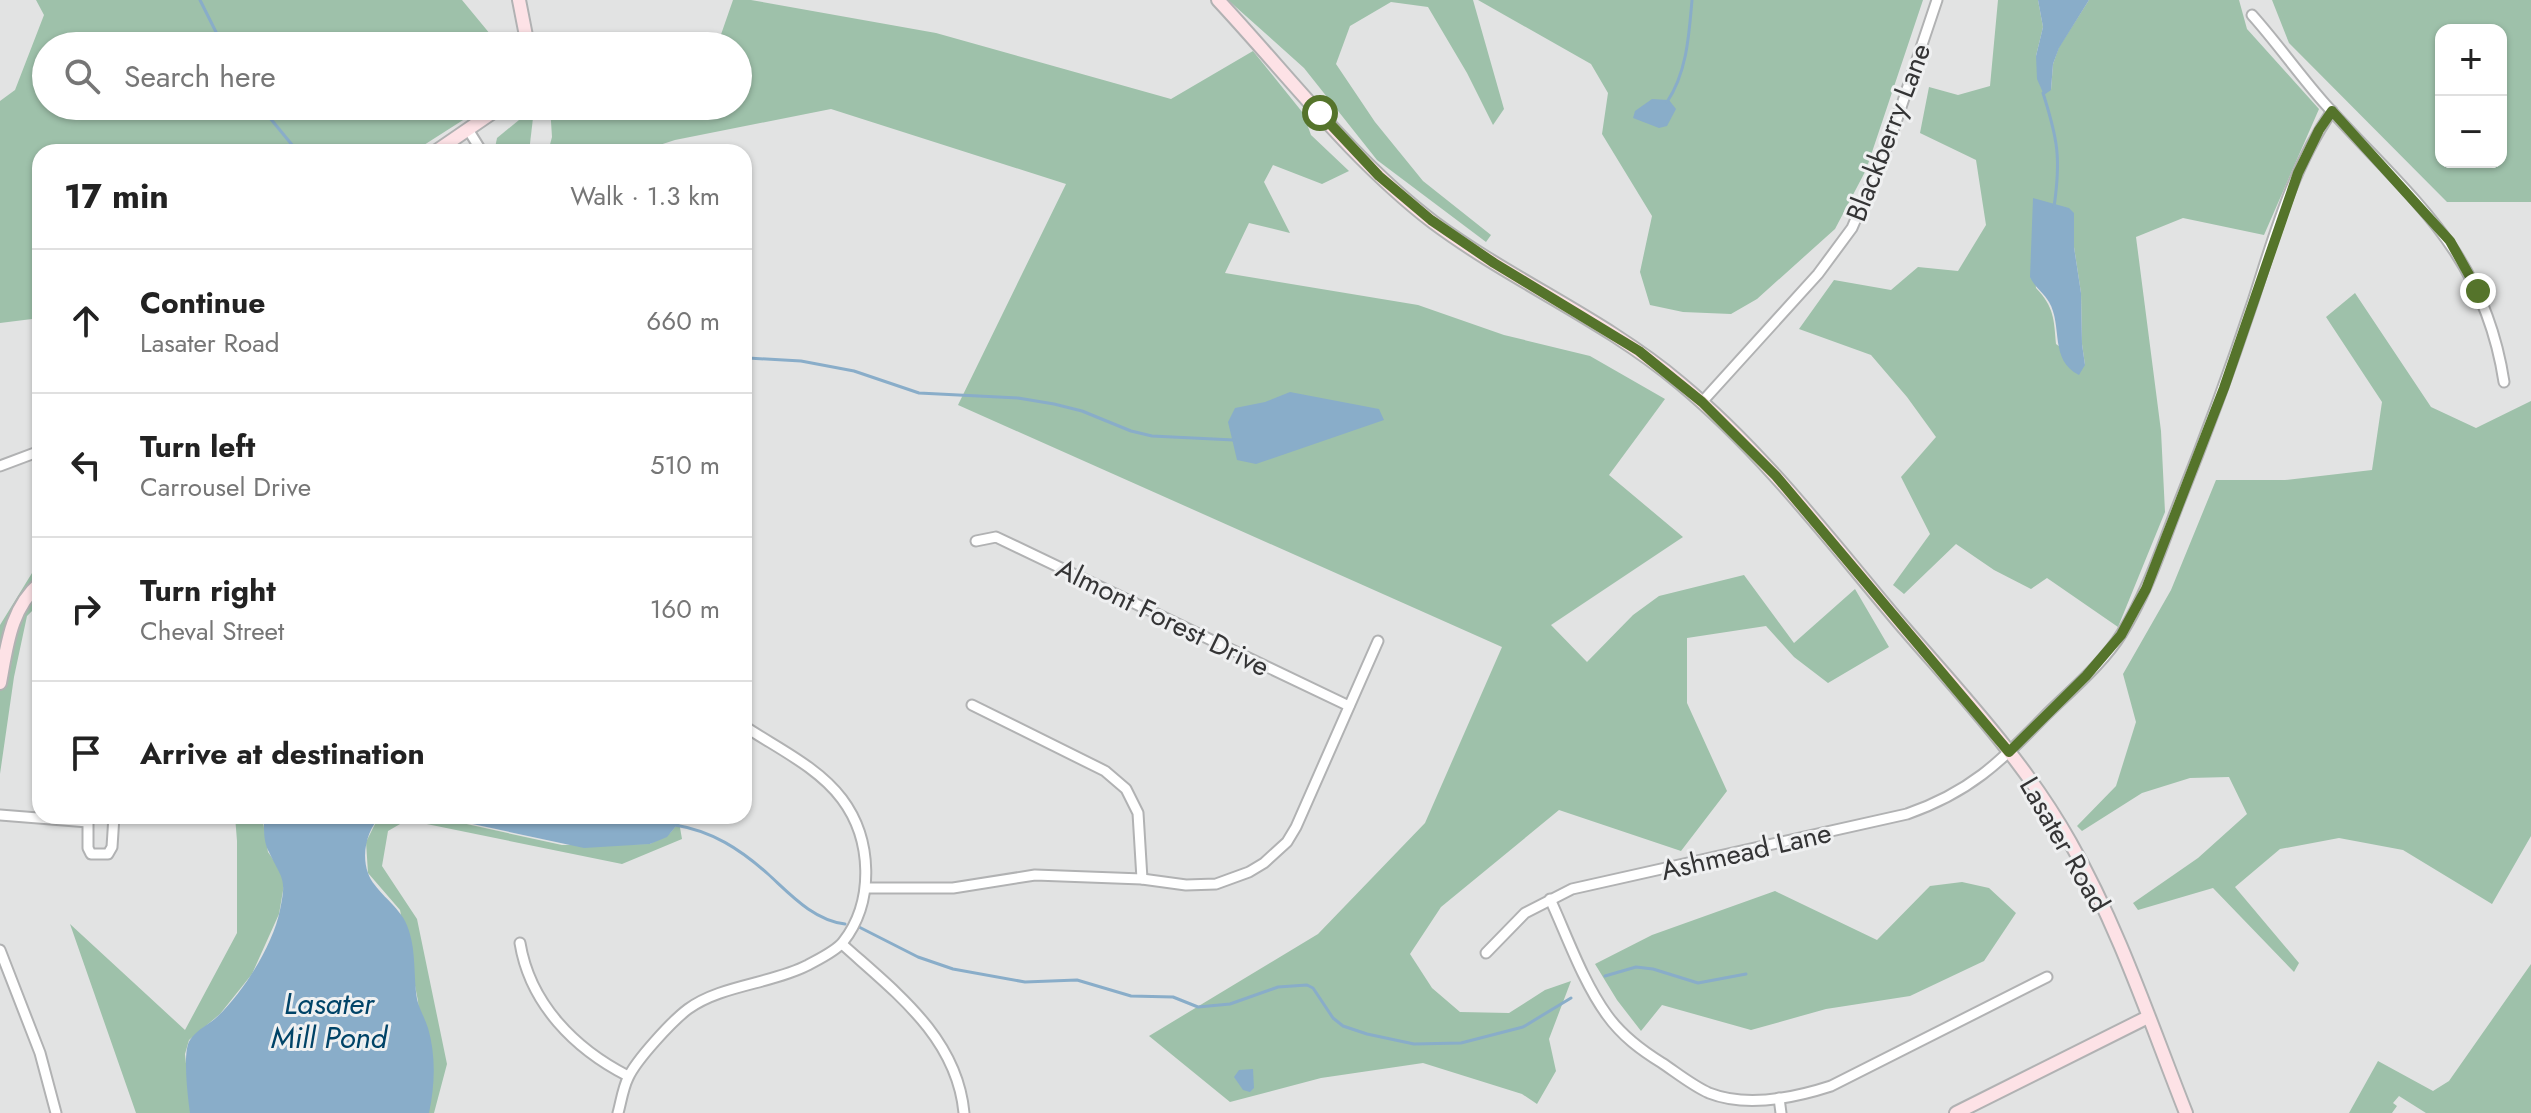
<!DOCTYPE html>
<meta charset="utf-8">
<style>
body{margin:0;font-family:Jost,sans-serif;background:#f2f2f2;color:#222}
.controls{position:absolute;right:24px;top:24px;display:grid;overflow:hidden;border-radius:16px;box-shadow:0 2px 6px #0004}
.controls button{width:72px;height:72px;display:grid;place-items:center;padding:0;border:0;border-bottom:2px solid #e0e0e0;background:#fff;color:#222;font:40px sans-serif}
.stop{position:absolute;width:24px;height:24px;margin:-18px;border:6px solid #55742b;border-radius:50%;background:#fff}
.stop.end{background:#55742b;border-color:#fff;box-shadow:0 2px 8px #0008}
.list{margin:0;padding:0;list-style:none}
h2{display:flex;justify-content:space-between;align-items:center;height:104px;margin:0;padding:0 32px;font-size:34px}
h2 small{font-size:26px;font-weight:400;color:#767676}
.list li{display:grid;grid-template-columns:52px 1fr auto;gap:24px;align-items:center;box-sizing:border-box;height:144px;padding:0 32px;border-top:2px solid #e0e0e0}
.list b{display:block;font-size:30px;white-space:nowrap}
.list p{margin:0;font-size:26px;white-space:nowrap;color:#767676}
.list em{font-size:26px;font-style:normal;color:#767676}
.icon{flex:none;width:44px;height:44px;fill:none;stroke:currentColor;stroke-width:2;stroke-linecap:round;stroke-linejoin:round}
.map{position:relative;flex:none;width:2531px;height:1113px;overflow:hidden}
.search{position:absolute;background:#fff;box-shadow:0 2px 6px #0004;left:32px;top:32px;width:720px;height:88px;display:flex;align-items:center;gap:20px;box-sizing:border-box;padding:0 28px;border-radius:44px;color:#767676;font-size:30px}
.panel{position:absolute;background:#fff;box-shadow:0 2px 6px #0004;left:32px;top:144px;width:720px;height:680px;border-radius:24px}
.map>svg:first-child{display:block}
</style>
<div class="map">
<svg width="2531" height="1113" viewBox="0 0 2531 1113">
<rect width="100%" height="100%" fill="#e2e3e3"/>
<!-- green -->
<g fill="#9ec1aa" fill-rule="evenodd">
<path d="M36,0H462L500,46H46V106H485L413,152H40V318L0,323V101L15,90L44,15Z"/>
<path d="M733,0H751L936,33L1171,99L1253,51L1303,113L1311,135L1349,171L1322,184L1273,165L1264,182L1290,233L1249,223L1225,273L1418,305L1504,335L1590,356L1665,399L1609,475L1683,537L1551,625L1587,662L1633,615L1659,596L1744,575L1794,643L1855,589L1889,647L1828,683L1794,657L1766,626L1687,638V703L1727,791L1681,851L1559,810L1441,907L1410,954L1432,988L1460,1012L1509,1013L1545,990L1571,981L1549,1039L1556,1071L1537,1104L1522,1094L1423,1063L1321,1078L1230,1102L1149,1036L1318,934L1425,823L1502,647L958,405L1066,184L831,109L675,140L638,152H548L552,137L550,106H738V46H717Z"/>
<path d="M1228,0H1473L1504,109L1493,125L1467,73L1428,7L1391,2L1350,26L1336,64L1375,122L1423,181L1491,235L1486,242L1377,160L1304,68Z"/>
<path d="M1478,0H1923L1866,170L1835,229L1757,299L1731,314L1683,312L1650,305L1640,272L1652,216L1602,134L1608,93L1591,64Z"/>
<path d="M1998,0H2038L2043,27L2036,56L2051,90L2053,64L2059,47L2089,0H2239L2247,29L2319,109L2264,235L2183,218L2136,237L2161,431L2165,512L2118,627L2047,578L2031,589L1994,570L1956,544L1904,594L1893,585L1930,534L1901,477L1936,437L1907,397L1871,355L1799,329L1834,280L1891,290L1918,267L1958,271L1986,225L1976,160L1920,133L1929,87L1958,95L1990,86ZM2032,239L2074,247L2081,293L2082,344L2085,365L2056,344C2054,319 2054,307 2036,288Z"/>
<path d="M2272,0H2531V202H2447L2289,43ZM2441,30H2501V162H2441Z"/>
<path d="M530,111L533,118L529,152H498L495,148L497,138Z"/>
<path d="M2355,293L2431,407L2476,428L2531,401V836L2492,904L2403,850L2339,838L2280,849L2235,887L2299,963L2294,972L2213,888L2138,910L2133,903L2198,858L2247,814L2229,777L2190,778L2142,793L2082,831L2077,826L2116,786L2136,722L2123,674L2171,590L2216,480H2285L2372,470L2382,402L2326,317Z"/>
<path d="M40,560V603L27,616L14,677L0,774V625Z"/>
<path d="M235,816H262L268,852L282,872L284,885L279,914L252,974L220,1014L189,1040L185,1054L191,1113H136L70,924L185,1030L237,933V841Z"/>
<path d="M382,816H430L562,845L650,844L670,833L677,825L671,816H678L682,839L622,864L407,820L388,831L382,866L417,919L447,1064L434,1113H426L418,1001L400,910L368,873L366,842L378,818Z"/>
<path d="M1962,882L1989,888L2016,913L1984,961L1910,996L1826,1009L1751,1030L1662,1005L1641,1031L1617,1000L1595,964L1652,935L1775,891L1877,940L1930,886Z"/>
<path d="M2531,964V1113H2426L2399,1096L2393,1103L2397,1106L2392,1113H2349L2378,1061L2433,1091L2449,1081Z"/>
</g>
<!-- water -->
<g fill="#89adc9">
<path d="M2038,0H2089L2059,48L2053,64L2051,90L2044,95L2037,79L2036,56L2043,27Z"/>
<path d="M1652,99L1669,100L1676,109L1667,126L1659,128L1633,118L1635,111Z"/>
<path d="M2033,198L2069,208L2074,213V247L2081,293L2082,344L2085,365L2079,375C2049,360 2063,326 2049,302C2044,293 2035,288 2030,277Z"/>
<path d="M1290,392L1379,409L1384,420L1256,464L1237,460L1228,422L1235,408L1265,402Z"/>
<path d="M264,816H381C367,829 361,854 368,873C373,889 396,904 405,921C417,945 413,973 417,999C419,1009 425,1018 428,1028C436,1055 435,1085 429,1113H190C188,1098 182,1051 190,1040C196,1030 210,1024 218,1016C244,991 273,945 280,910C287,877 282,880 269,852C263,841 264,828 264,816Z"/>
<path d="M435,816H671L677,825L667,837L650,844L584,848Z"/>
<path d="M1253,1069L1254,1088L1250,1092L1243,1090L1234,1077L1239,1070Z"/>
</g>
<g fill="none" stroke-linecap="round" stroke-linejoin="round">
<!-- stream -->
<g stroke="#89adc9" stroke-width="3">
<path d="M200,0L223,46"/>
<path d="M2043,93C2058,140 2061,159 2054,207"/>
<path d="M1667,102C1687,72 1689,35 1692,0"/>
<path d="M260,106L298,152"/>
<path d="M748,358L801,361L854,371L919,393L1018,398L1054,404L1082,411L1131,431L1152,436L1234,440"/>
<path d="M675,825C712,831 740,849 768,874C790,894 813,920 845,924"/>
<path d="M857,926L918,957L953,969L1025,982L1077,980L1131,996L1173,997L1198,1007L1230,1004L1278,987L1307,985L1313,988L1333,1018L1343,1026L1367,1034L1414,1044L1461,1043L1523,1027L1571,998"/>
<path d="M1605,976L1636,967L1653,969L1698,983L1746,974"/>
</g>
<!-- street casing -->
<g stroke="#b1b2b3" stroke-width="13">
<g id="street">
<path d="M2252,15C2278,44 2300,76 2326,105C2409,197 2484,251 2504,382"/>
<path d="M469,131L482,152"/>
<path d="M1702,402L1818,274L1852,228L1890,140L1937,0"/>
<path d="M0,466L40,451"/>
<path d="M976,541L996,537L1349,706"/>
<path d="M972,705L1105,771L1126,789L1138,813L1142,879"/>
<path d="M0,815L88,822"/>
<path d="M88,816V848L91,854H108L112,847L114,816"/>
<path d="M866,888H953L1035,875L1142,879L1186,885L1216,884L1249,872L1264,863L1287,842L1296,827L1378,641"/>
<path d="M1550,899C1567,936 1583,982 1607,1015C1622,1036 1641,1050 1662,1063C1677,1073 1693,1086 1709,1093C1747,1108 1794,1098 1831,1086L2047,977"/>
<path d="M520,943C530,1004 575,1049 628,1076"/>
<path d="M842,944C894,991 957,1037 964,1113"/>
<path d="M0,950L40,1053L56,1113"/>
<path d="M1486,953L1525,913L1572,889L1907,814C1970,792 1999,763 2044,717C2070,691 2103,664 2122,633C2147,593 2161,549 2178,505C2205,438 2230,370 2253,301C2274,236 2293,167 2332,111"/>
<path d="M1779,1098L1781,1113"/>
<path d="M618,1113C621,1102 623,1088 628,1078C636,1060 672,1021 688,1009C721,985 771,984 808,965C819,959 836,951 843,942C875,901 872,839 842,799C818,767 777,748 744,726"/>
</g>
</g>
<!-- secondary casing -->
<g stroke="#b1b2b3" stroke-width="16">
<g id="secondary">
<path d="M519,0L528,46"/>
<path d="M1218,0C1288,75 1351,159 1433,222C1512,281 1604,319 1680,383C1763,452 1829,539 1899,622C1959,692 2025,761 2070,842C2119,928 2150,1022 2186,1113"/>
<path d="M435,152L502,106"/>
<path d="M0,683C7,646 10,609 40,583"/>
<path d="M1956,1113L2148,1017"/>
</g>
</g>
<!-- street -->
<use href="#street" stroke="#fff" stroke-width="9"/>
<!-- secondary -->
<use href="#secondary" stroke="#fde2e6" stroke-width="12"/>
</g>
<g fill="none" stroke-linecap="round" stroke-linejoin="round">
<!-- route -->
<path stroke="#55742b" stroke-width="10" d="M1320,113L1379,176L1431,220L1494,263L1639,351L1702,402L1776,476L2009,752L2086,676L2121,635L2146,589L2224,388L2298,173L2319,130L2332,111L2450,241L2478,291"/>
</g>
<g text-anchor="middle" stroke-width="6" stroke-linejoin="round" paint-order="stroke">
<!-- street labels -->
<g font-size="28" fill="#343435" stroke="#eff0f1">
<text transform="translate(1888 132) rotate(-69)" y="10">Blackberry Lane</text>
<text transform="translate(1163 617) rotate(26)" y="10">Almont Forest Drive</text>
<text transform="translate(2065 844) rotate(60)" y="10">Lasater Road</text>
<text transform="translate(1746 851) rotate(-13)" y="10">Ashmead Lane</text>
</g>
<!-- water labels -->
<g font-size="30" font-style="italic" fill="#004367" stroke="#eff0f1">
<text x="329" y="1014">Lasater<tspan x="329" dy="34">Mill Pond</tspan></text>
</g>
</g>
</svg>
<div class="controls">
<button>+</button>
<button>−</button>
</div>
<div class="stop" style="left:1320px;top:113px"></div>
<div class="stop end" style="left:2478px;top:291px"></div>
<div class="search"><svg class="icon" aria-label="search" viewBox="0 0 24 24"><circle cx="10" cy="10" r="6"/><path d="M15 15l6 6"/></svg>Search here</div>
<section class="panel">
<h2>17 min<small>Walk · 1.3 km</small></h2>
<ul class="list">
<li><svg class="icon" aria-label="ahead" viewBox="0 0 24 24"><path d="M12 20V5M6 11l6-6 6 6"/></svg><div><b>Continue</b><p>Lasater Road</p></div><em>660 m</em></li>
<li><svg class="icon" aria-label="left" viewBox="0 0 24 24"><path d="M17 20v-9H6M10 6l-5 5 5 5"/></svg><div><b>Turn left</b><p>Carrousel Drive</p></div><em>510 m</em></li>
<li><svg class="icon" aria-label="right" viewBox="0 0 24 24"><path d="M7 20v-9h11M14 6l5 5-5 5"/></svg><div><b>Turn right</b><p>Cheval Street</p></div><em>160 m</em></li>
<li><svg class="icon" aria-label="arrive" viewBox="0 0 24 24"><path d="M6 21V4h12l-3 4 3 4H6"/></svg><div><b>Arrive at destination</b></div></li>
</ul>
</section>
</div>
